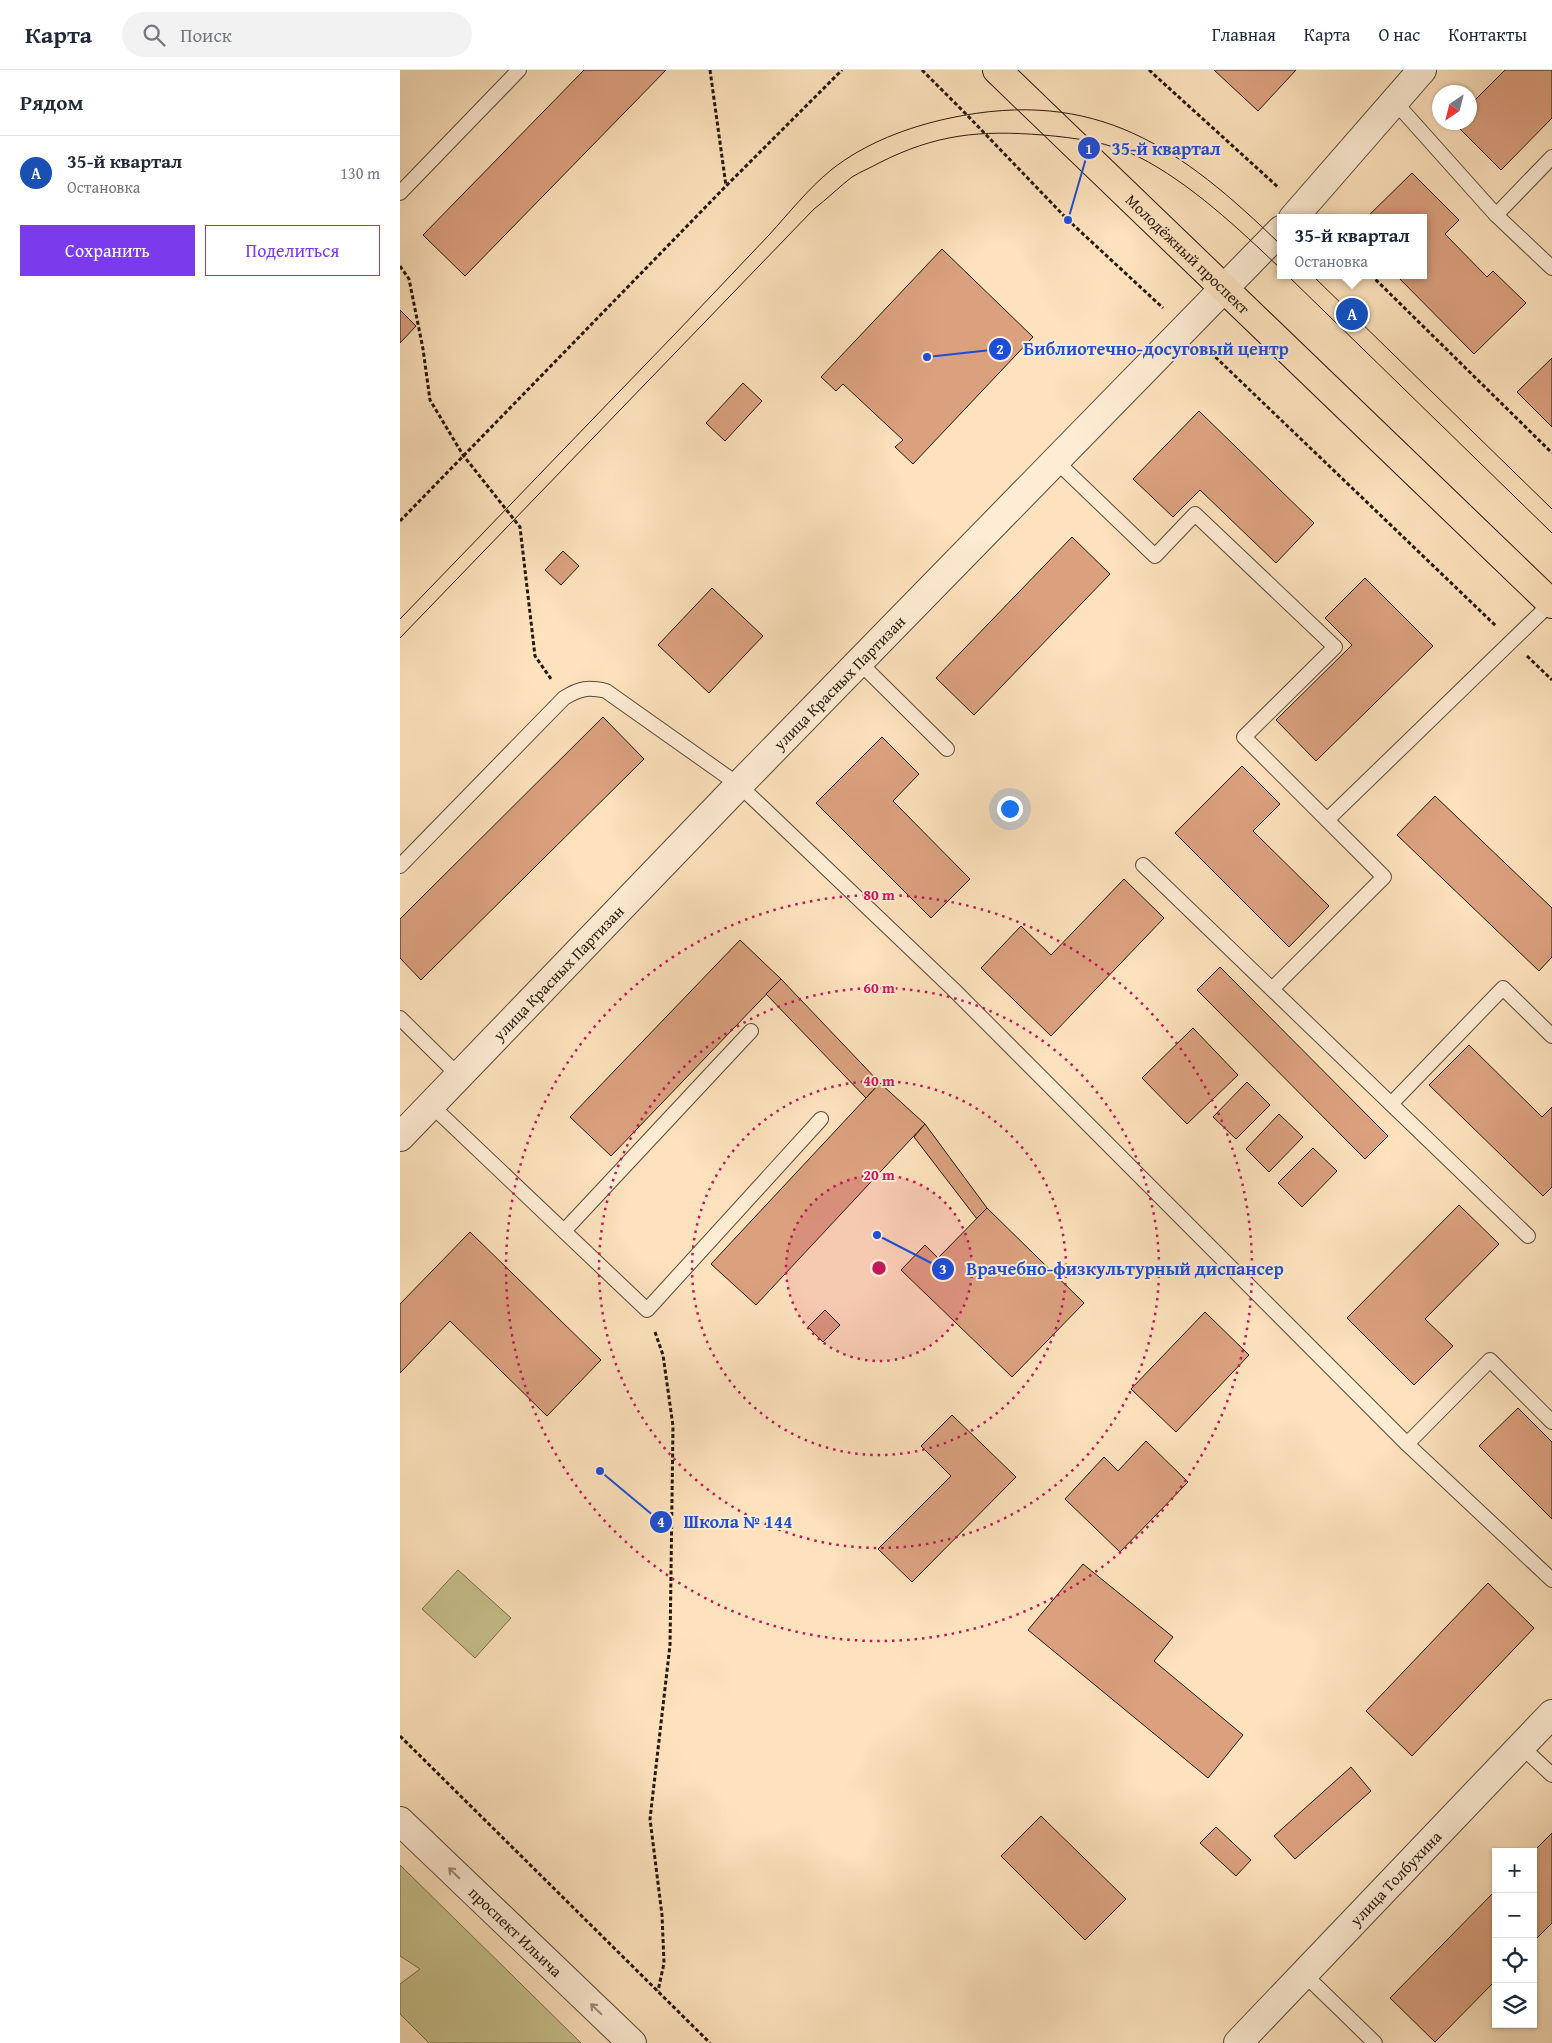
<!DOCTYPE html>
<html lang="ru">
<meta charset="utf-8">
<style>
body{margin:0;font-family:"Gentium Book Plus",serif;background:#f2f2f3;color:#1f2937}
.controls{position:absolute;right:15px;bottom:15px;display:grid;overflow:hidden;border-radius:0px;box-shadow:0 1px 4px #0004}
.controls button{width:45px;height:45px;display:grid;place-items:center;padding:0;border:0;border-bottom:1px solid #e0e1e3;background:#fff;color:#1f2937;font:25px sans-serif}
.compass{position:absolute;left:1032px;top:15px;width:45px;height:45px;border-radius:50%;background:#fff;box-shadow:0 1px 4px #0004;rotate:215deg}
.you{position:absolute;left:609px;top:738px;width:18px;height:18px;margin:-12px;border:4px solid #fff;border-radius:50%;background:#1a73e8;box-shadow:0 0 0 8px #1a73e833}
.badge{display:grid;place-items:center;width:32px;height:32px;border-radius:50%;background:#7c3aed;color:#fff;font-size:16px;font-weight:700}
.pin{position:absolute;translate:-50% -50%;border:2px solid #fff;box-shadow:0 1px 5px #0006}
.popup{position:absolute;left:877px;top:144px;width:150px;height:65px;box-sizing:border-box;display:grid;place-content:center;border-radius:0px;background:#fff;filter:drop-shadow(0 1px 4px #0005);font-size:16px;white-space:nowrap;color:#747a83}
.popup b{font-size:19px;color:#1f2937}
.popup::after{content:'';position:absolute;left:50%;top:100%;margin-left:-10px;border:10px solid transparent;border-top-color:#fff}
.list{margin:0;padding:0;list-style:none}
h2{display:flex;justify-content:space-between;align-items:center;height:65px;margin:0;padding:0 20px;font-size:21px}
h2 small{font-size:16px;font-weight:400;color:#747a83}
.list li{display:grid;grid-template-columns:32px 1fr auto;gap:15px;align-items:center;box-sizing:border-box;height:75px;padding:0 20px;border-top:1px solid #e0e1e3}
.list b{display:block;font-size:19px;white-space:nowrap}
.list p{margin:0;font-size:16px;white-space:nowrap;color:#747a83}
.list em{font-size:16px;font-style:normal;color:#747a83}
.actions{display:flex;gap:10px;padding:15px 20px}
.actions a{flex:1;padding:11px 0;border:1px solid #7c3aed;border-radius:0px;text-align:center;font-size:18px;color:#7c3aed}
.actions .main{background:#7c3aed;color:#fff}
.icon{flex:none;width:28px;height:28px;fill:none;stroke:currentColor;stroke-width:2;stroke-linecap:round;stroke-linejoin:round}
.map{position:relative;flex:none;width:1152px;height:1973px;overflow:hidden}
header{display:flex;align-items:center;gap:30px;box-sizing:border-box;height:70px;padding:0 25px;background:#fff;border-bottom:1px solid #e0e1e3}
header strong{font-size:24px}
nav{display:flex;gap:28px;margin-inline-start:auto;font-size:18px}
.search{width:350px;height:45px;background:#f2f2f3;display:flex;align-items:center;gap:12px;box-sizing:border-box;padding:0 18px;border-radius:28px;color:#747a83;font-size:19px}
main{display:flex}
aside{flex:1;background:#fff}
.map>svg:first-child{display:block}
</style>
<header>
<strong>Карта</strong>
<div class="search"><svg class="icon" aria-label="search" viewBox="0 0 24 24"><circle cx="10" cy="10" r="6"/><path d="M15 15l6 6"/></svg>Поиск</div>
<nav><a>Главная</a><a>Карта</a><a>О нас</a><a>Контакты</a></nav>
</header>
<main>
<aside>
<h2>Рядом<small></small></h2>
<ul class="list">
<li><span class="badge" style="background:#1a4fb4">A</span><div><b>35-й квартал</b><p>Остановка</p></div><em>130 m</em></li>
</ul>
<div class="actions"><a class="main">Сохранить</a><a>Поделиться</a></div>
</aside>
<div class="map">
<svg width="1152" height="1973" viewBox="0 0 1152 1973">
<rect width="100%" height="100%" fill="#fde2bd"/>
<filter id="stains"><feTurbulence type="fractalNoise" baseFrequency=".004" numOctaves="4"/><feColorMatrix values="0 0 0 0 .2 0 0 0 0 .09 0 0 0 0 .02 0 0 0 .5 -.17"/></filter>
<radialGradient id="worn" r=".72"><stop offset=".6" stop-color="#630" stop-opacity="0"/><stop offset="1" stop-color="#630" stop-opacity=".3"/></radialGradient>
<!-- green -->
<g fill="#c7c18c" stroke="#766d4c">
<path d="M58,1500L111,1548L75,1588L22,1539Z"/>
<path d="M0,1795L181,1973H29L0,1944V1914L20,1899L0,1886Z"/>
</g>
<!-- building -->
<g fill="#dba17f" stroke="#24190b">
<path d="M184,0H266L65,206L23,165Z"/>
<path d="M814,0H896L858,41Z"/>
<path d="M1105,0H1152V48L1101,100L1053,52H1070V35Z"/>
<path d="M1012,103L1059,150L1045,164L1087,207L1093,201L1126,233L1074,284L996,205H1023V148H966Z"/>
<path d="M542,179L633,267L513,394L495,377L503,370L443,314L436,321L421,307Z"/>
<path d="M0,240L16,256L0,273Z"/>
<path d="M1152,288V357L1117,322Z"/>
<path d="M343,313L362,331L325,371L306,353Z"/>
<path d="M799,341L914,453L876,493L800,420L773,447L733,409Z"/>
<path d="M672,467L710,504L574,645L536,608Z"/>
<path d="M163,481L179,496L161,515L145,500Z"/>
<path d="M965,508L1033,576L916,691L876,650L952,575L925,548Z"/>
<path d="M312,518L363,566L309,623L258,575Z"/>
<path d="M203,647L244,689L21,910L0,888V849Z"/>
<path d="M482,667L519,704L493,731L570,809L531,848L416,733Z"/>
<path d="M842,696L880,734L853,761L929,836L889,877L775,763Z"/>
<path d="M1035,726L1152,838V887L1139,901L997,765Z"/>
<path d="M724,809L764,848L651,966L581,898L621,856L651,885Z"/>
<path d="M340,870L381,909L211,1086L170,1047Z"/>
<path d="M820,897L988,1066L965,1089L797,920Z"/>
<path d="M381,909L480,1013L466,1028L366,924Z"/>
<path d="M793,958L838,1005L787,1054L742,1008Z"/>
<path d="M1069,975L1142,1047L1152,1037V1117L1143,1126L1029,1015Z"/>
<path d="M847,1012L870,1035L836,1069L813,1047Z"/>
<path d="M480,1013L525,1054L356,1235L311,1194Z"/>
<path d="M879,1044L903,1067L869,1102L846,1079Z"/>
<path d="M525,1054L587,1138L577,1149L514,1067Z"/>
<path d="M913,1078L937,1101L902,1137L878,1113Z"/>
<path d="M1059,1135L1099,1174L1025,1249L1053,1276L1014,1315L947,1248Z"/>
<path d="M587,1138L684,1233L612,1307L501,1200L525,1175L538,1188Z"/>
<path d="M70,1162L201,1290L147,1346L50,1251L0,1303V1234Z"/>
<path d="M425,1240L440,1255L423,1272L408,1257Z"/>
<path d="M805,1242L849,1285L776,1362L731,1319Z"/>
<path d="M1118,1338L1152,1372V1449L1079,1376Z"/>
<path d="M552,1345L616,1407L512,1512L478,1479L551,1406L521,1376Z"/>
<path d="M746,1371L788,1412L720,1482L665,1429L704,1387L718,1401Z"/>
<path d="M683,1494L773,1567L754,1591L843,1665L808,1708L628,1560Z"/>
<path d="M1088,1513L1134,1558L1012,1686L966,1641Z"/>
<path d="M951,1697L971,1721L895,1789L874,1766Z"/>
<path d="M641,1746L726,1829L685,1870L601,1786Z"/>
<path d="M816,1757L851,1790L836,1806L800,1773Z"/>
<path d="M1152,1763V1853L1133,1872V1782Z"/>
<path d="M1096,1820V1910L1035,1972L990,1928Z"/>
</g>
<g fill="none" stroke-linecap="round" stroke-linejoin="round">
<!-- service casing -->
<g stroke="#5a4b38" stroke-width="16">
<g id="service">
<path d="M995,32L1096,145L1152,198"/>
<path d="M0,123L119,0"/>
<path d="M1096,145L1152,87"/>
<path d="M655,390L755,486L795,444L935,577L844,667L984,807L872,919"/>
<path d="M459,592L547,679"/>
<path d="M927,750L1151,533"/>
<path d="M743,795L1128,1166"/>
<path d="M0,796L164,628C180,618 188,617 206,621L339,715L553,919L1007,1374L1152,1510"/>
<path d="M0,948L59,1006"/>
<path d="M991,1034L1103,918L1152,966"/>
<path d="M31,1035L247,1240L421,1049"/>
<path d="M164,1161L351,961"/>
<path d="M1007,1374L1090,1290L1152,1352"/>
<path d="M1121,1676L1152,1705"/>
<path d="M904,1904L975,1973"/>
</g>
</g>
<!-- minor casing -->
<g stroke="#5a4b38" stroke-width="30">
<g id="minor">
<path d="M893,148L1022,0"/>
<path id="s1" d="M0,1067L339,715L881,160"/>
</g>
</g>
<!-- tertiary casing -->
<g stroke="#5a4b38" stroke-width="30">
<g id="tertiary">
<path id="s2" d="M0,1751L232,1973"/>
<path id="s3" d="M838,1973L1152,1644"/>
</g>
</g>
<!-- primary casing -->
<g stroke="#24190b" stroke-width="30">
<g id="primary">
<path id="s4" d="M597,0L1152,534"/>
</g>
</g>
<!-- path -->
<g stroke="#24190b" stroke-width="3" stroke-dasharray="4 2.5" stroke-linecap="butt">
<path d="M310,0L326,116"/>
<path d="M522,0L567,45L668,150L763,238"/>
<path d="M749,0L879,118"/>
<path d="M0,196L9,209L23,279L30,330L63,385L120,457L135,586L151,609"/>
<path d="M971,205L1152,383"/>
<path d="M806,278L1096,556"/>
<path d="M0,451L326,116L442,0"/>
<path d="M1127,586L1152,610"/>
<path d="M255,1262L263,1285L273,1356L270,1575L250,1749L262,1845L264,1893L258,1921"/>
<path d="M0,1666L310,1973"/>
</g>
<!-- service -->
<use href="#service" stroke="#feecd4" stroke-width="14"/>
<!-- minor -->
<use href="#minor" stroke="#feecd4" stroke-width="28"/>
<!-- tertiary -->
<use href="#tertiary" stroke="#feecd4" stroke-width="28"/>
<!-- primary -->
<use href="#primary" stroke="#fde2bd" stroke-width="28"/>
<!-- tram -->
<g stroke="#24190b" stroke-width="1">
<path d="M887,205L1152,463"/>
<path d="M912,205L1152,439"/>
<path d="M0,549C92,454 183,359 275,264C306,231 338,198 369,165C389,143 408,119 431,100C465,73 508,57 550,48C697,17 780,77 881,175"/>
<path d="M0,568L414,139C427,129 439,117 452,107C460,102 470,98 479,93C536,64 580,60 643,65C676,68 709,72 739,87C790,113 839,159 881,199"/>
</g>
</g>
<!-- one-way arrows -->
<defs><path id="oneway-shaft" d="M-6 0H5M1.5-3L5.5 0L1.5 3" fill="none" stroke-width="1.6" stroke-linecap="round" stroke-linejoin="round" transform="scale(1.25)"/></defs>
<g stroke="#9c8d7a">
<use href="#oneway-shaft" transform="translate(54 1803) rotate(-136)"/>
<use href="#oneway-shaft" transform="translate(196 1939) rotate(-136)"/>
</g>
<!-- distance rings -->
<circle cx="479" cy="1198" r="93" fill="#c2185b" fill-opacity=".12"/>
<g fill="none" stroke="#c2185b" stroke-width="2.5" stroke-dasharray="2.5 5">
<circle cx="479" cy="1198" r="93"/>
<circle cx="479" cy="1198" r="187"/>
<circle cx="479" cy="1198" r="280"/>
<circle cx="479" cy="1198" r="373"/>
</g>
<g text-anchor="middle" stroke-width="4" stroke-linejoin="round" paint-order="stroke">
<!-- street labels -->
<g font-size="16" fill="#24190b" stroke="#feecd4">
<text dy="6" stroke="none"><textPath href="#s4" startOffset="265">Молодёжный проспект</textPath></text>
<text dy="6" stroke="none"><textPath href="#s1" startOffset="632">улица Красных Партизан</textPath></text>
<text dy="6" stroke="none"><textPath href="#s1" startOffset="228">улица Красных Партизан</textPath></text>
<text dy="6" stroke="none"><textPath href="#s3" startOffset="228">улица Толбухина</textPath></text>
<text dy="6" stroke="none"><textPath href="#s2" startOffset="160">проспект Ильича</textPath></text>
</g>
</g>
<circle cx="479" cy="1198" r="8" fill="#c2185b" stroke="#feecd4" stroke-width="2.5"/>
<g font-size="15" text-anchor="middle" font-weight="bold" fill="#c2185b" stroke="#feecd4" stroke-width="4" stroke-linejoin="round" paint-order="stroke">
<text x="479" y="830">80 m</text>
<text x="479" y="923">60 m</text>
<text x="479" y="1016">40 m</text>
<text x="479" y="1110">20 m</text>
</g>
<!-- callouts -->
<path fill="none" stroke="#1d4ed8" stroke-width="2" d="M668 150L689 78M527 287L600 279M477 1165L543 1199M200 1401L261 1452"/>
<g fill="#1d4ed8" stroke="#feecd4" stroke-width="2">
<circle cx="668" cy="150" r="5"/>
<circle cx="527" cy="287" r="5"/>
<circle cx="477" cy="1165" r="5"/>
<circle cx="200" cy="1401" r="5"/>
<circle cx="689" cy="78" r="12"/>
<circle cx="600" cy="279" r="12"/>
<circle cx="543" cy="1199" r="12"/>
<circle cx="261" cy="1452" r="12"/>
</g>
<g font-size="15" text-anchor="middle" font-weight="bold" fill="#fff">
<text x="689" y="84">1</text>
<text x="600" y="284">2</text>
<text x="543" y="1204">3</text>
<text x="261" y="1457">4</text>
</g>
<g font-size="18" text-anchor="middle" font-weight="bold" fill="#1d4ed8" stroke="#feecd4" stroke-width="4" stroke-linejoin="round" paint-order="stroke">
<text x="766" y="85">35-й квартал</text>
<text x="756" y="285">Библиотечно-досуговый центр</text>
<text x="725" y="1205">Врачебно-физкультурный диспансер</text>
<text x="338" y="1458">Школа № 144</text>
</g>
<rect width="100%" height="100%" filter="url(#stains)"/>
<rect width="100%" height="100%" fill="url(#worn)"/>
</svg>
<div class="controls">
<button>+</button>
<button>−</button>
<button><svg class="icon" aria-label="locate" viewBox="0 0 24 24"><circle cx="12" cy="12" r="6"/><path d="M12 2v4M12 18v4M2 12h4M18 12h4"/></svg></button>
<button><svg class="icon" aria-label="layers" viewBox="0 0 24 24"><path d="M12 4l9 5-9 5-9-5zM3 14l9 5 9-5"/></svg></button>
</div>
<svg class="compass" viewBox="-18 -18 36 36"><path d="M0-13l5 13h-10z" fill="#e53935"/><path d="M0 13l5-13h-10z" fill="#747a83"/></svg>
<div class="you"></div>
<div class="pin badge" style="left:952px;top:244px;background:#1a4fb4">A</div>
<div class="popup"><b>35-й квартал</b>Остановка</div>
</div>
</main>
